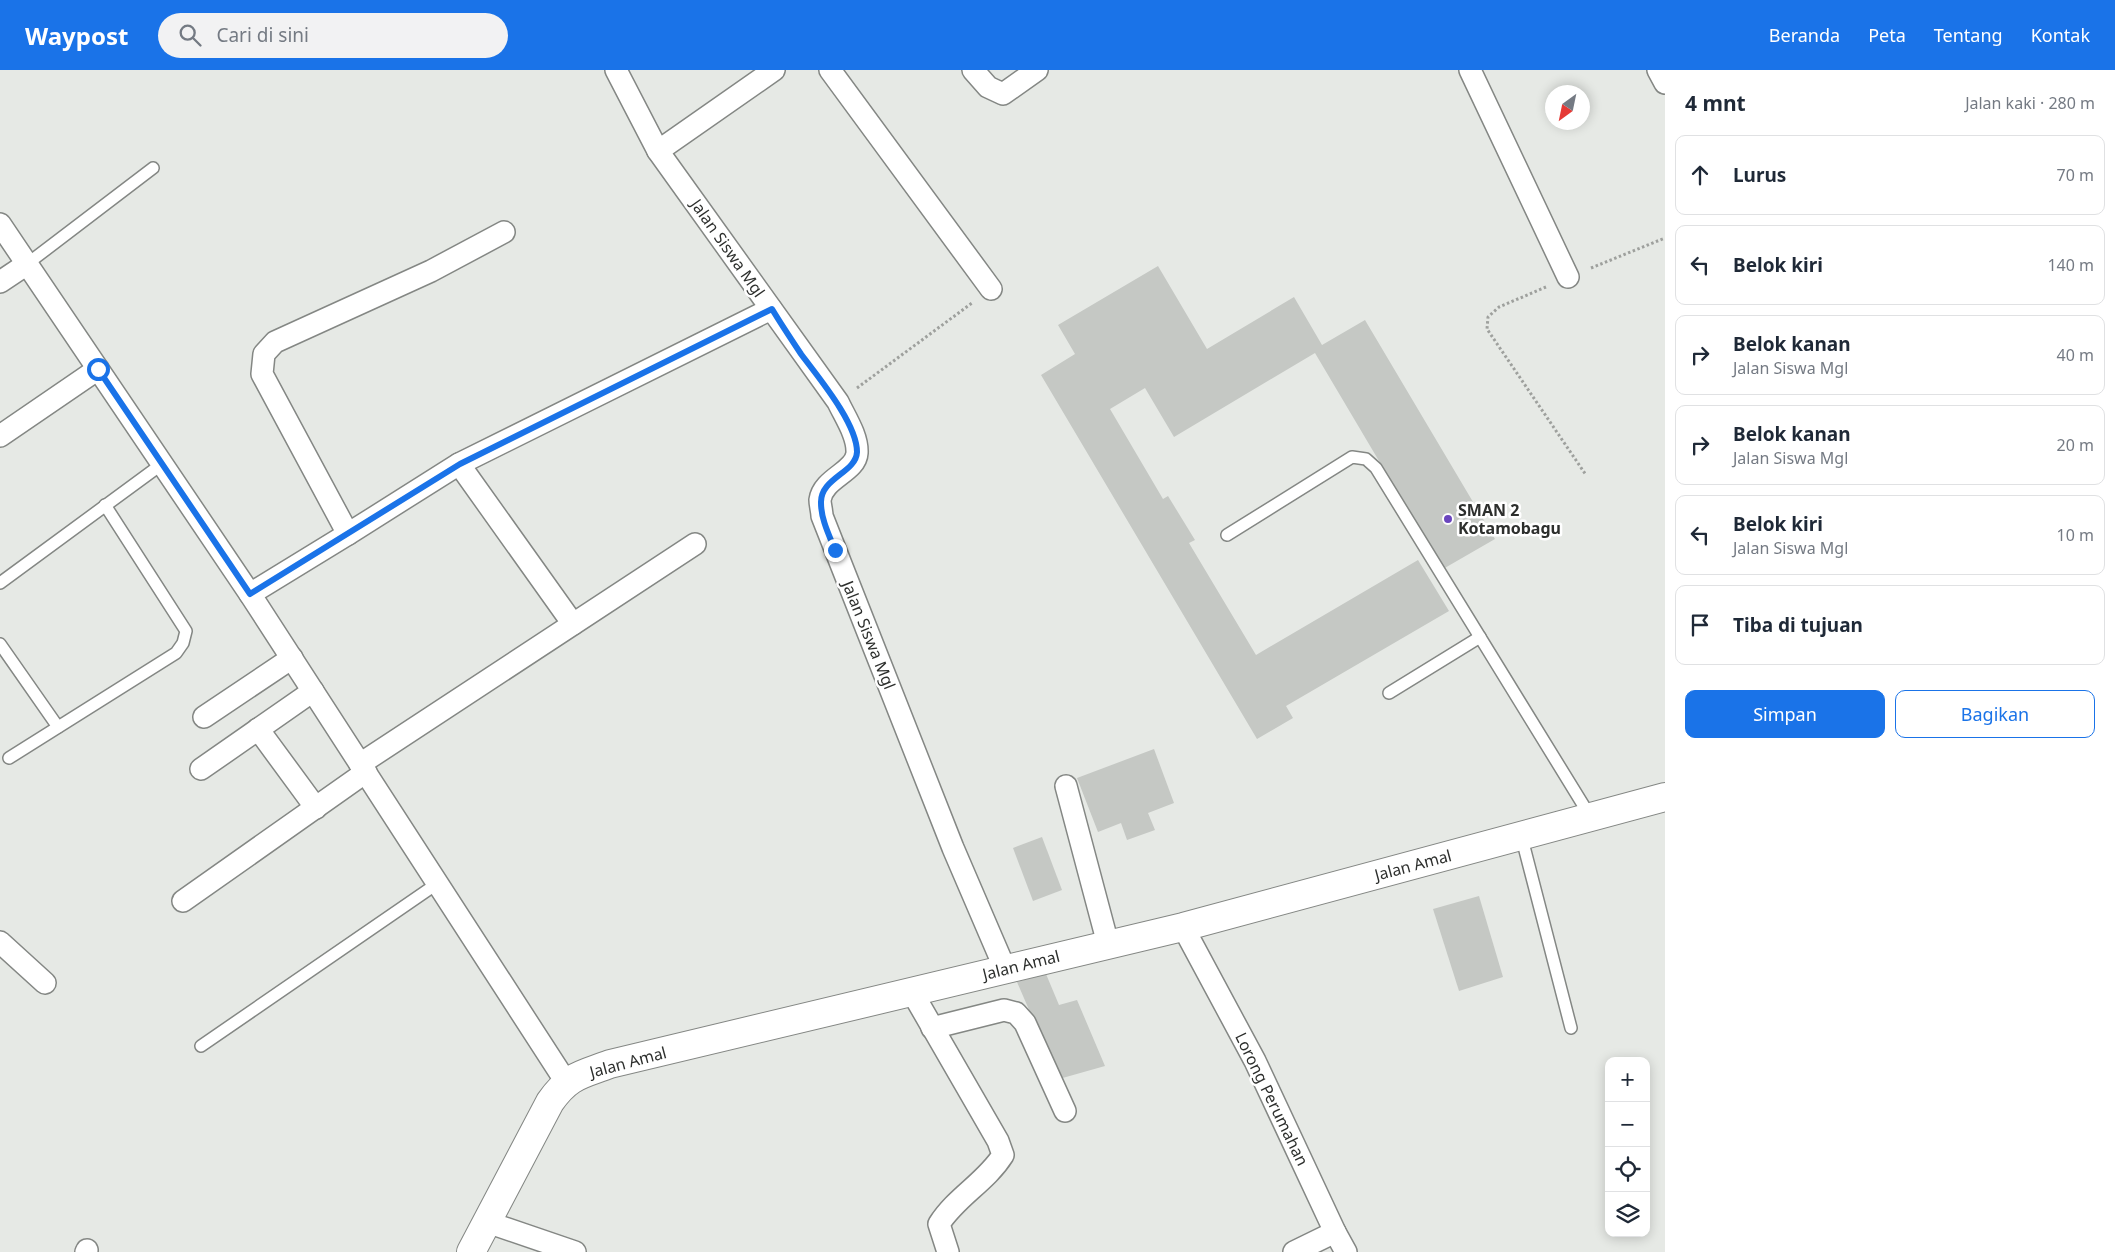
<!DOCTYPE html>
<html lang="id">
<meta charset="utf-8">
<style>
body{margin:0;font-family:"Noto Sans",sans-serif;background:#f2f2f3;color:#1f2937}
.controls{position:absolute;right:15px;bottom:15px;display:grid;overflow:hidden;border-radius:10px;box-shadow:0 2px 12px #0003}
.controls button{width:45px;height:45px;display:grid;place-items:center;padding:0;border:0;border-bottom:1px solid #e0e1e3;background:#fff;color:#1f2937;font:25px sans-serif}
.compass{position:absolute;left:1545px;top:15px;width:45px;height:45px;border-radius:50%;background:#fff;box-shadow:0 2px 12px #0003;rotate:213deg}
.stop{position:absolute;width:15px;height:15px;margin:-11px;border:4px solid #1a73e8;border-radius:50%;background:#fff}
.stop.end{background:#1a73e8;border-color:#fff;box-shadow:0 1px 5px #0008}
.list{margin:0;padding:0;list-style:none}
h2{display:flex;justify-content:space-between;align-items:center;height:65px;margin:0;padding:0 20px;font-size:21px}
h2 small{font-size:16px;font-weight:400;color:#747a83}
.list li{display:grid;grid-template-columns:32px 1fr auto;gap:15px;align-items:center;box-sizing:border-box;height:80px;margin:0 10px 10px;padding:0 10px;border:1px solid #e0e1e3;border-radius:10px}
.list b{display:block;font-size:19px;white-space:nowrap}
.list p{margin:0;font-size:16px;white-space:nowrap;color:#747a83}
.list em{font-size:16px;font-style:normal;color:#747a83}
.actions{display:flex;gap:10px;padding:15px 20px}
.actions a{flex:1;padding:11px 0;border:1px solid #1a73e8;border-radius:10px;text-align:center;font-size:18px;color:#1a73e8}
.actions .main{background:#1a73e8;color:#fff}
.icon{flex:none;width:28px;height:28px;fill:none;stroke:currentColor;stroke-width:2;stroke-linecap:round;stroke-linejoin:round}
.map{position:relative;flex:none;width:1665px;height:1182px;overflow:hidden}
header{display:flex;align-items:center;gap:30px;box-sizing:border-box;height:70px;padding:0 25px;background:#1a73e8;color:#fff}
header strong{font-size:24px}
nav{display:flex;gap:28px;margin-inline-start:auto;font-size:18px}
.search{width:350px;height:45px;background:#f2f2f3;display:flex;align-items:center;gap:12px;box-sizing:border-box;padding:0 18px;border-radius:28px;color:#747a83;font-size:19px}
main{display:flex}
aside{flex:1;background:#fff}
.map>svg:first-child{display:block}
</style>
<header>
<strong>Waypost</strong>
<div class="search"><svg class="icon" aria-label="search" viewBox="0 0 24 24"><circle cx="10" cy="10" r="6"/><path d="M15 15l6 6"/></svg>Cari di sini</div>
<nav><a>Beranda</a><a>Peta</a><a>Tentang</a><a>Kontak</a></nav>
</header>
<main>
<div class="map">
<svg width="1665" height="1182" viewBox="0 0 1665 1182">
<rect width="100%" height="100%" fill="#e6e9e5"/>
<!-- building -->
<g fill="#c5c8c4">
<path d="M1158,196L1207,279L1294,227L1322,275L1365,250L1495,469L1443,499L1315,283L1174,367L1145,318L1110,339L1163,429L1168,426L1195,470L1189,473L1256,585L1418,490L1449,541L1286,636L1293,648L1257,669L1041,305L1075,284L1058,255Z"/>
<path d="M1154,679L1174,733L1148,743L1155,760L1127,770L1121,753L1098,762L1077,708Z"/>
<path d="M1042,767L1062,820L1033,831L1013,778Z"/>
<path d="M1479,826L1503,907L1459,921L1433,839Z"/>
<path d="M1046,904L1059,935L1077,930L1105,996L1059,1009L1017,912Z"/>
</g>
<g fill="none" stroke-linecap="round" stroke-linejoin="round">
<!-- service casing -->
<g stroke="#848784" stroke-width="14">
<g id="service">
<path d="M27,194L153,98"/>
<path d="M1227,465L1352,387L1366,389L1376,398L1590,746"/>
<path d="M0,513L162,394"/>
<path d="M0,574L58,657"/>
<path d="M1389,623L1480,567"/>
<path d="M9,688L176,583L183,573L186,561L105,435"/>
<path d="M1521,765L1571,958"/>
<path d="M201,976L438,813"/>
</g>
</g>
<!-- minor casing -->
<g stroke="#848784" stroke-width="24">
<g id="minor">
<path d="M616,0L658,81L838,332C845,347 858,366 857,383C856,402 823,408 820,430C820,435 822,441 822,446L953,778L1005,899"/>
<path d="M830,0L991,219"/>
<path d="M973,0L988,17L1003,24L1037,0"/>
<path d="M1470,0L1568,207"/>
<path d="M1658,0L1665,13"/>
<path d="M658,81L774,0"/>
<path d="M0,154L250,524L566,1012"/>
<path d="M0,212L27,194"/>
<path d="M0,366L98,299"/>
<path d="M459,394L573,554"/>
<path d="M348,464L459,394L771,239"/>
<path d="M250,524L348,464L262,304L264,284L275,272L431,201L504,162"/>
<path d="M204,647L292,588"/>
<path d="M258,659L316,738"/>
<path d="M360,694L695,474"/>
<path d="M201,699L313,621"/>
<path d="M1066,716L1108,874"/>
<path d="M183,831L366,702"/>
<path d="M1183,857L1255,991L1335,1162L1294,1182"/>
<path d="M0,872L45,913"/>
<path d="M912,922L998,1071L1003,1085C986,1112 956,1127 939,1154L948,1182"/>
<path d="M932,958L1004,940L1016,943L1025,953L1065,1041"/>
<path d="M487,1152L575,1182"/>
<path d="M1335,1162L1346,1182"/>
<path d="M86,1182L87,1180"/>
</g>
</g>
<!-- tertiary casing -->
<g stroke="#848784" stroke-width="30">
<path id="tertiary" d="M471,1182L550,1032C569,1005 581,1005 610,994L1183,857L1665,727"/>
</g>
<!-- path -->
<g stroke="#9ea09d" stroke-width="3" stroke-dasharray="2.5 2.5" stroke-linecap="butt">
<path d="M1591,198L1665,168"/>
<path d="M1546,217L1499,237L1488,247L1487,259L1586,405"/>
<path d="M857,318L972,233"/>
</g>
<!-- service -->
<use href="#service" stroke="#fff" stroke-width="11"/>
<!-- minor -->
<use href="#minor" stroke="#fff" stroke-width="21"/>
<!-- tertiary -->
<use href="#tertiary" stroke="#fff" stroke-width="28"/>
</g>
<g fill="none" stroke-linecap="round" stroke-linejoin="round">
<!-- route -->
<path stroke="#1a73e8" stroke-width="6" d="M98,299L250,524L460,394L772,239C781,254 791,269 801,284C818,307 857,353 857,382C856,403 820,408 821,433C821,449 829,465 835,480"/>
</g>
<!-- markers -->
<circle fill="#6b46be" stroke="#fff" stroke-width="2" cx="1448" cy="449" r="5"/>
<g text-anchor="middle" stroke-width="5" stroke-linejoin="round" paint-order="stroke">
<!-- street labels -->
<g font-size="16" fill="#2d2f2d" stroke="#fff">
<text transform="translate(728 178) rotate(55)" y="6">Jalan Siswa Mgl</text>
<text transform="translate(869 565) rotate(68)" y="6">Jalan Siswa Mgl</text>
<text transform="translate(1413 795) rotate(-15)" y="6">Jalan Amal</text>
<text transform="translate(1021 895) rotate(-14)" y="6">Jalan Amal</text>
<text transform="translate(628 992) rotate(-15)" y="6">Jalan Amal</text>
<text transform="translate(1272 1029) rotate(64)" y="6">Lorong Perumahan</text>
</g>
<!-- poi labels -->
<g font-size="16" font-weight="bold" fill="#2d2f2d" stroke="#fff" text-anchor="start">
<text x="1458" y="446">SMAN 2<tspan x="1458" dy="18">Kotamobagu</tspan></text>
</g>
</g>
</svg>
<div class="controls">
<button>+</button>
<button>−</button>
<button><svg class="icon" aria-label="locate" viewBox="0 0 24 24"><circle cx="12" cy="12" r="6"/><path d="M12 2v4M12 18v4M2 12h4M18 12h4"/></svg></button>
<button><svg class="icon" aria-label="layers" viewBox="0 0 24 24"><path d="M12 4l9 5-9 5-9-5zM3 14l9 5 9-5"/></svg></button>
</div>
<svg class="compass" viewBox="-18 -18 36 36"><path d="M0-13l5 13h-10z" fill="#e53935"/><path d="M0 13l5-13h-10z" fill="#747a83"/></svg>
<div class="stop" style="left:98px;top:299px"></div>
<div class="stop end" style="left:835px;top:480px"></div>
</div>
<aside>
<h2>4 mnt<small>Jalan kaki · 280 m</small></h2>
<ul class="list">
<li><svg class="icon" aria-label="ahead" viewBox="0 0 24 24"><path d="M12 20V5M6 11l6-6 6 6"/></svg><div><b>Lurus</b></div><em>70 m</em></li>
<li><svg class="icon" aria-label="left" viewBox="0 0 24 24"><path d="M17 20v-9H6M10 6l-5 5 5 5"/></svg><div><b>Belok kiri</b></div><em>140 m</em></li>
<li><svg class="icon" aria-label="right" viewBox="0 0 24 24"><path d="M7 20v-9h11M14 6l5 5-5 5"/></svg><div><b>Belok kanan</b><p>Jalan Siswa Mgl</p></div><em>40 m</em></li>
<li><svg class="icon" aria-label="right" viewBox="0 0 24 24"><path d="M7 20v-9h11M14 6l5 5-5 5"/></svg><div><b>Belok kanan</b><p>Jalan Siswa Mgl</p></div><em>20 m</em></li>
<li><svg class="icon" aria-label="left" viewBox="0 0 24 24"><path d="M17 20v-9H6M10 6l-5 5 5 5"/></svg><div><b>Belok kiri</b><p>Jalan Siswa Mgl</p></div><em>10 m</em></li>
<li><svg class="icon" aria-label="arrive" viewBox="0 0 24 24"><path d="M6 21V4h12l-3 4 3 4H6"/></svg><div><b>Tiba di tujuan</b></div></li>
</ul>
<div class="actions"><a class="main">Simpan</a><a>Bagikan</a></div>
</aside>
</main>
